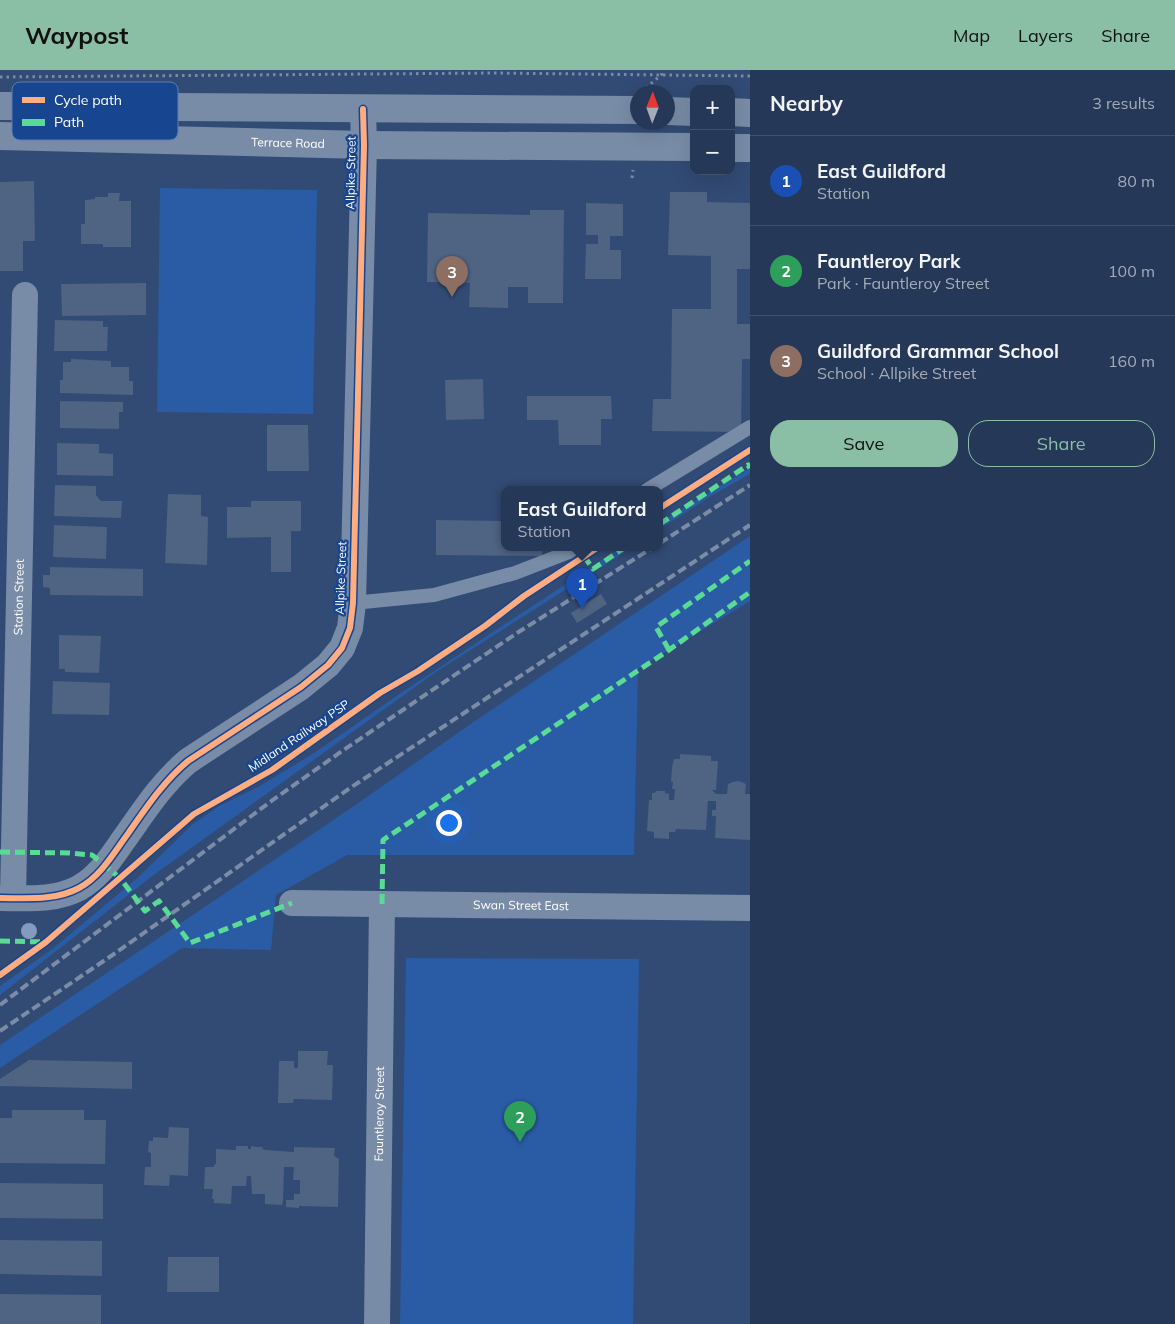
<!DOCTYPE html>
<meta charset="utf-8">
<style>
body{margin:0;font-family:Mulish,sans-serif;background:#2e3f5d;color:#f1f3f6}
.controls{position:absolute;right:15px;top:15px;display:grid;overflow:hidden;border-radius:10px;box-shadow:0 5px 20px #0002}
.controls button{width:45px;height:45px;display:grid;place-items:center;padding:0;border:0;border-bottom:1px solid #42526d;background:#263857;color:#f1f3f6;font:25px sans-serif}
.compass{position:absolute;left:630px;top:15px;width:45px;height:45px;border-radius:50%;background:#263857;box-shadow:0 5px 20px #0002;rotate:1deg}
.you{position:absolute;left:448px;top:752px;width:18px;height:18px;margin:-12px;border:4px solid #fff;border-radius:50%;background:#1a73e8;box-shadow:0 0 0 8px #1a73e833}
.badge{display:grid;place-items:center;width:32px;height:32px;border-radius:50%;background:#8abfa5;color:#fff;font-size:16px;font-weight:700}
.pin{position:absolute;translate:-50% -41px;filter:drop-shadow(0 1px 2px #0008)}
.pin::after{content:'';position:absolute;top:26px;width:18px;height:15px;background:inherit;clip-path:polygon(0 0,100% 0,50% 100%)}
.popup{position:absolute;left:501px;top:416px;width:162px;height:65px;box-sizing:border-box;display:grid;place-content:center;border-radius:10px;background:#263857;filter:drop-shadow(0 1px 4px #0005);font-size:16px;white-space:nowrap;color:#a4acba}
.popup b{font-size:19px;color:#f1f3f6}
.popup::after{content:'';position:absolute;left:50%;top:100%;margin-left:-10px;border:10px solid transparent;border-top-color:#263857}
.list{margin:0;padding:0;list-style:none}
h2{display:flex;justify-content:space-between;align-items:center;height:65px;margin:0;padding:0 20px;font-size:21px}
h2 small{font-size:16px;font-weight:400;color:#a4acba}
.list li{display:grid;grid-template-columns:32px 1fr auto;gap:15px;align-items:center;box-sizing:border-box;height:90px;padding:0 20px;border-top:1px solid #42526d}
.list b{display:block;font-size:19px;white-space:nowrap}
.list p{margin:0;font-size:16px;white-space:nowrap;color:#a4acba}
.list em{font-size:16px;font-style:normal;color:#a4acba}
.actions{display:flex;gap:10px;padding:15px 20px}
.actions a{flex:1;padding:11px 0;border:1px solid #8abfa5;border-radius:20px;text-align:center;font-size:18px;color:#8abfa5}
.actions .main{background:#8abfa5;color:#111}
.map{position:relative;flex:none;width:750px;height:1254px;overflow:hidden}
header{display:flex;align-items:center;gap:30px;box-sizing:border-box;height:70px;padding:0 25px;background:#8abfa5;color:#111}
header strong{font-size:24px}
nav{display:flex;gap:28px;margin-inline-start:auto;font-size:18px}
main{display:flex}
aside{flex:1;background:#263857}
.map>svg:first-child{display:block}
</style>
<header>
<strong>Waypost</strong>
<nav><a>Map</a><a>Layers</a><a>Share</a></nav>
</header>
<main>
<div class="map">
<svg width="750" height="1254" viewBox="0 0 750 1254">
<rect width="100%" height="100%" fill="#324b74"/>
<!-- green -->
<g fill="#2a5ba5">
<path d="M160,118L317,120L313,344L157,342Z"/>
<path d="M750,398V404L711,426L660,459V452Z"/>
<path d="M750,466V531L638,599L634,785H347L276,825L271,880L182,878L0,998V975L354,736L472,653Z"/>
<path d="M620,478H631L436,602L155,804L0,925V916L51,880L135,810L192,755L219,736L260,716L317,681L398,625Z"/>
<path d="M406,888L639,889L633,1254H400Z"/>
</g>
<!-- building -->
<g fill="#4f6383">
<path d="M34,111L35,171H23V201H0V112Z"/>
<path d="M670,122H707V132L750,133V199H737V254H750V289H742L741,362L652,361L653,329H671L672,239H711V186L668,185Z"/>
<path d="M108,123H120L119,131H131V177H103V174H81V154H85V130L95,129V127H108Z"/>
<path d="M586,133L623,134V166H610V180H621V209H585L586,174H598V165H586Z"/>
<path d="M530,140H564L563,233H528V217H508V238L469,237L470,213L427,212L428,143L530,145Z"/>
<path d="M146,213V245L62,246L61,214Z"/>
<path d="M55,250L103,251V257H108L107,281H54Z"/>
<path d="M71,289L111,291V297H129V311H133V325L60,323V310H63V292H71Z"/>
<path d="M483,309L484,349L446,350L445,310Z"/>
<path d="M527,326H611L612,349H601V375H559L558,350H527Z"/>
<path d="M60,331L123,332V342H119V359L60,358Z"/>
<path d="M267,355H308L309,401H267Z"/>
<path d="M57,373L99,374V383L113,384V406L57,405Z"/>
<path d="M55,415L96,416V425L101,431H122L121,448L54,446Z"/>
<path d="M168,424L201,425V446L208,447L207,495L165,493Z"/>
<path d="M251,431H301V461H291V502H271V467L227,468V437H251Z"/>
<path d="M436,450L504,451V478H542V486L436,485Z"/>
<path d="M54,455L107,457L106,489L53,487Z"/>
<path d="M50,497L143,499V526L50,525V518L43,517V505H50Z"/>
<path d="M601,524L607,534L577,553L571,543Z"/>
<path d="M59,565L101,566L99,603L65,602V599H59Z"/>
<path d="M53,611L110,613L109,645L52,644Z"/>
<path d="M680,684L711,686V691H718L716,720H712L716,724H727L728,714L733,712L739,711L746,714L745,724H750V770L715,768L716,746H712V740H716V731H708L706,760L676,759L675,762H669V769L654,768V762L647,761L649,730H652V723H655L656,721H665V723L669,724V730H674L675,719H672L673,712H671L672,697L674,689H680Z"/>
<path d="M298,981H328L327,995H333L332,1030L294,1029L293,1033H278L279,991H294V998H298Z"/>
<path d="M29,990L132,992V1019L0,1016V1009Z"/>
<path d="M12,1040H84V1050H106L105,1094L0,1093V1048H12Z"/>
<path d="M169,1057L189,1058L188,1106L170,1105L169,1116L144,1115L145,1097H151V1083L148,1082L149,1071H153V1067L168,1068Z"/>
<path d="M236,1076H248V1079H251V1076L257,1077H263L262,1079L266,1080L294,1082V1077L335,1078L334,1086L339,1089L338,1137L299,1136V1138L286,1137V1130H294V1124H300V1110H293L294,1097H284L283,1131L282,1135L265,1134V1124H252L251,1106H247L246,1116H232L231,1134L214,1133V1129H212L213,1119H204L205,1097H214V1095L216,1094V1079L236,1080Z"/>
<path d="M0,1113L103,1114V1149L0,1148Z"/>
<path d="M0,1170L102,1171V1206L0,1204Z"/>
<path d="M168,1187H219V1222H167Z"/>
<path d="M0,1224L101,1225V1254H0Z"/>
</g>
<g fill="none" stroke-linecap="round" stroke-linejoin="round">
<!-- path -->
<g stroke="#798ca7" stroke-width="3" stroke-dasharray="2.5 4" stroke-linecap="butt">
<path d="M0,7L494,3L750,6"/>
<path d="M646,18L662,4V0"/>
<path d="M632,108L633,100"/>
</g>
<!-- service -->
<g stroke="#798ca7" stroke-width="14">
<path d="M647,420L750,357"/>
<path d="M353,533L434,525L515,503L569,482L574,478"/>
</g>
<!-- minor -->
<g stroke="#798ca7" stroke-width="26">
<path d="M0,828C26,828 55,831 79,818C101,806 113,784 127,765C146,738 163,712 188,691L301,617L328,595L342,578L350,558L353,533L364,75L363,39"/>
<path id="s1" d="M13,828L25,225"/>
<path id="s2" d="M292,833L750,838"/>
<path id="s3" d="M377,1254L382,834"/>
</g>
<!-- tertiary -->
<g stroke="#798ca7" stroke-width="28">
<path d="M0,36L638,40"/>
<path d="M668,41L694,42"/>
<path d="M731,42L750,43"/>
<path id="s4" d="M0,66L364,75L694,77"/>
<path d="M731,78H750"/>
</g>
<!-- rail -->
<g stroke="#7b8ca7" stroke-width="4" stroke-dasharray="9 4" stroke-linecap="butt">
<path d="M660,473L750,415"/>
<path d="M0,935L270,732L342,681L517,563L652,478"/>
<path d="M0,961L114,884L350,718L750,455"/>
</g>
<!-- quiet -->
<g stroke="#5adb95" stroke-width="5" stroke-dasharray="10 5" stroke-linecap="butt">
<path d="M660,454L748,395L750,398"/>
<path d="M584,486L593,499L624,478"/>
<path d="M669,580L656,557L750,491"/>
<path d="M0,782L69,783L92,785L120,808L145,841L159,831L190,873L292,833"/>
<path d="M382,834L383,770L669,580L750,522"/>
<path d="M0,871L46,872"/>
</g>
<!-- cycleway casing -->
<g stroke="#17458f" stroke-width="9">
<g id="cycleway">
<path d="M660,438L750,380"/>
<path d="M0,828C26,828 55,831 79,818C101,806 113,784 127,765C146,738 163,712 188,691L301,617L328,595L342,578L350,558L353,533L364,75L363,39"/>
<path d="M0,905L46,872L194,744L272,700L380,623L418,601L485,556L524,526L597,478"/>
</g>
</g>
<!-- cycleway -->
<use href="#cycleway" stroke="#ffac80" stroke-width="6"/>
</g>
<!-- trees -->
<circle fill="#859bbe" cx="29" cy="861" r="8"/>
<g text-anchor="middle" stroke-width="4.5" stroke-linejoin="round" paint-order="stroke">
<!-- street labels -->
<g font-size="12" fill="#fff" stroke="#17458f">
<text dy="4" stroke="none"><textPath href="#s4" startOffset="288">Terrace Road</textPath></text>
<text transform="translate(351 103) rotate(-89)" y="4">Allpike Street</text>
<text transform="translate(341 508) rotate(-88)" y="4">Allpike Street</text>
<text dy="4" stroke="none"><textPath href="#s1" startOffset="301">Station Street</textPath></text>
<text transform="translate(299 666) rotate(-34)" y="4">Midland Railway PSP</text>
<text dy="4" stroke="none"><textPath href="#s2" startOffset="229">Swan Street East</textPath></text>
<text dy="4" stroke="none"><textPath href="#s3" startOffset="210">Fauntleroy Street</textPath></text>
</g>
</g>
<!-- legend -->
<rect x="12" y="12" width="166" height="58" rx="8" fill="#17458f" stroke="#5d7db1" stroke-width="1"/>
<rect x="22" y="27" width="23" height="6" fill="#ffac80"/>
<rect x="22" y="49" width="23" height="7" fill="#5adb95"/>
<g font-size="14" fill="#fff">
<text x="54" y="35">Cycle path</text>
<text x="54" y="57">Path</text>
</g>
</svg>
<div class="controls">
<button>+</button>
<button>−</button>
</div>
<svg class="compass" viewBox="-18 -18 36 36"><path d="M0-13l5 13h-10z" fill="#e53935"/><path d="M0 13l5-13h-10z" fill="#a4acba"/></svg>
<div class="you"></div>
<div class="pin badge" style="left:582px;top:539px;background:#1a4fb4">1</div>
<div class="popup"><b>East Guildford</b>Station</div>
<div class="pin badge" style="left:520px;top:1072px;background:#2e9e5b">2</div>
<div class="pin badge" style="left:452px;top:227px;background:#8d6e63">3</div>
</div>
<aside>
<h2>Nearby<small>3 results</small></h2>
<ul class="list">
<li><span class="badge" style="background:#1a4fb4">1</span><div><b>East Guildford</b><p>Station</p></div><em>80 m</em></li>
<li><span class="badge" style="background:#2e9e5b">2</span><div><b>Fauntleroy Park</b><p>Park · Fauntleroy Street</p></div><em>100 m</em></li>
<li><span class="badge" style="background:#8d6e63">3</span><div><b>Guildford Grammar School</b><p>School · Allpike Street</p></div><em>160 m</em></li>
</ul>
<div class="actions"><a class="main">Save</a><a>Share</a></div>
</aside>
</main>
